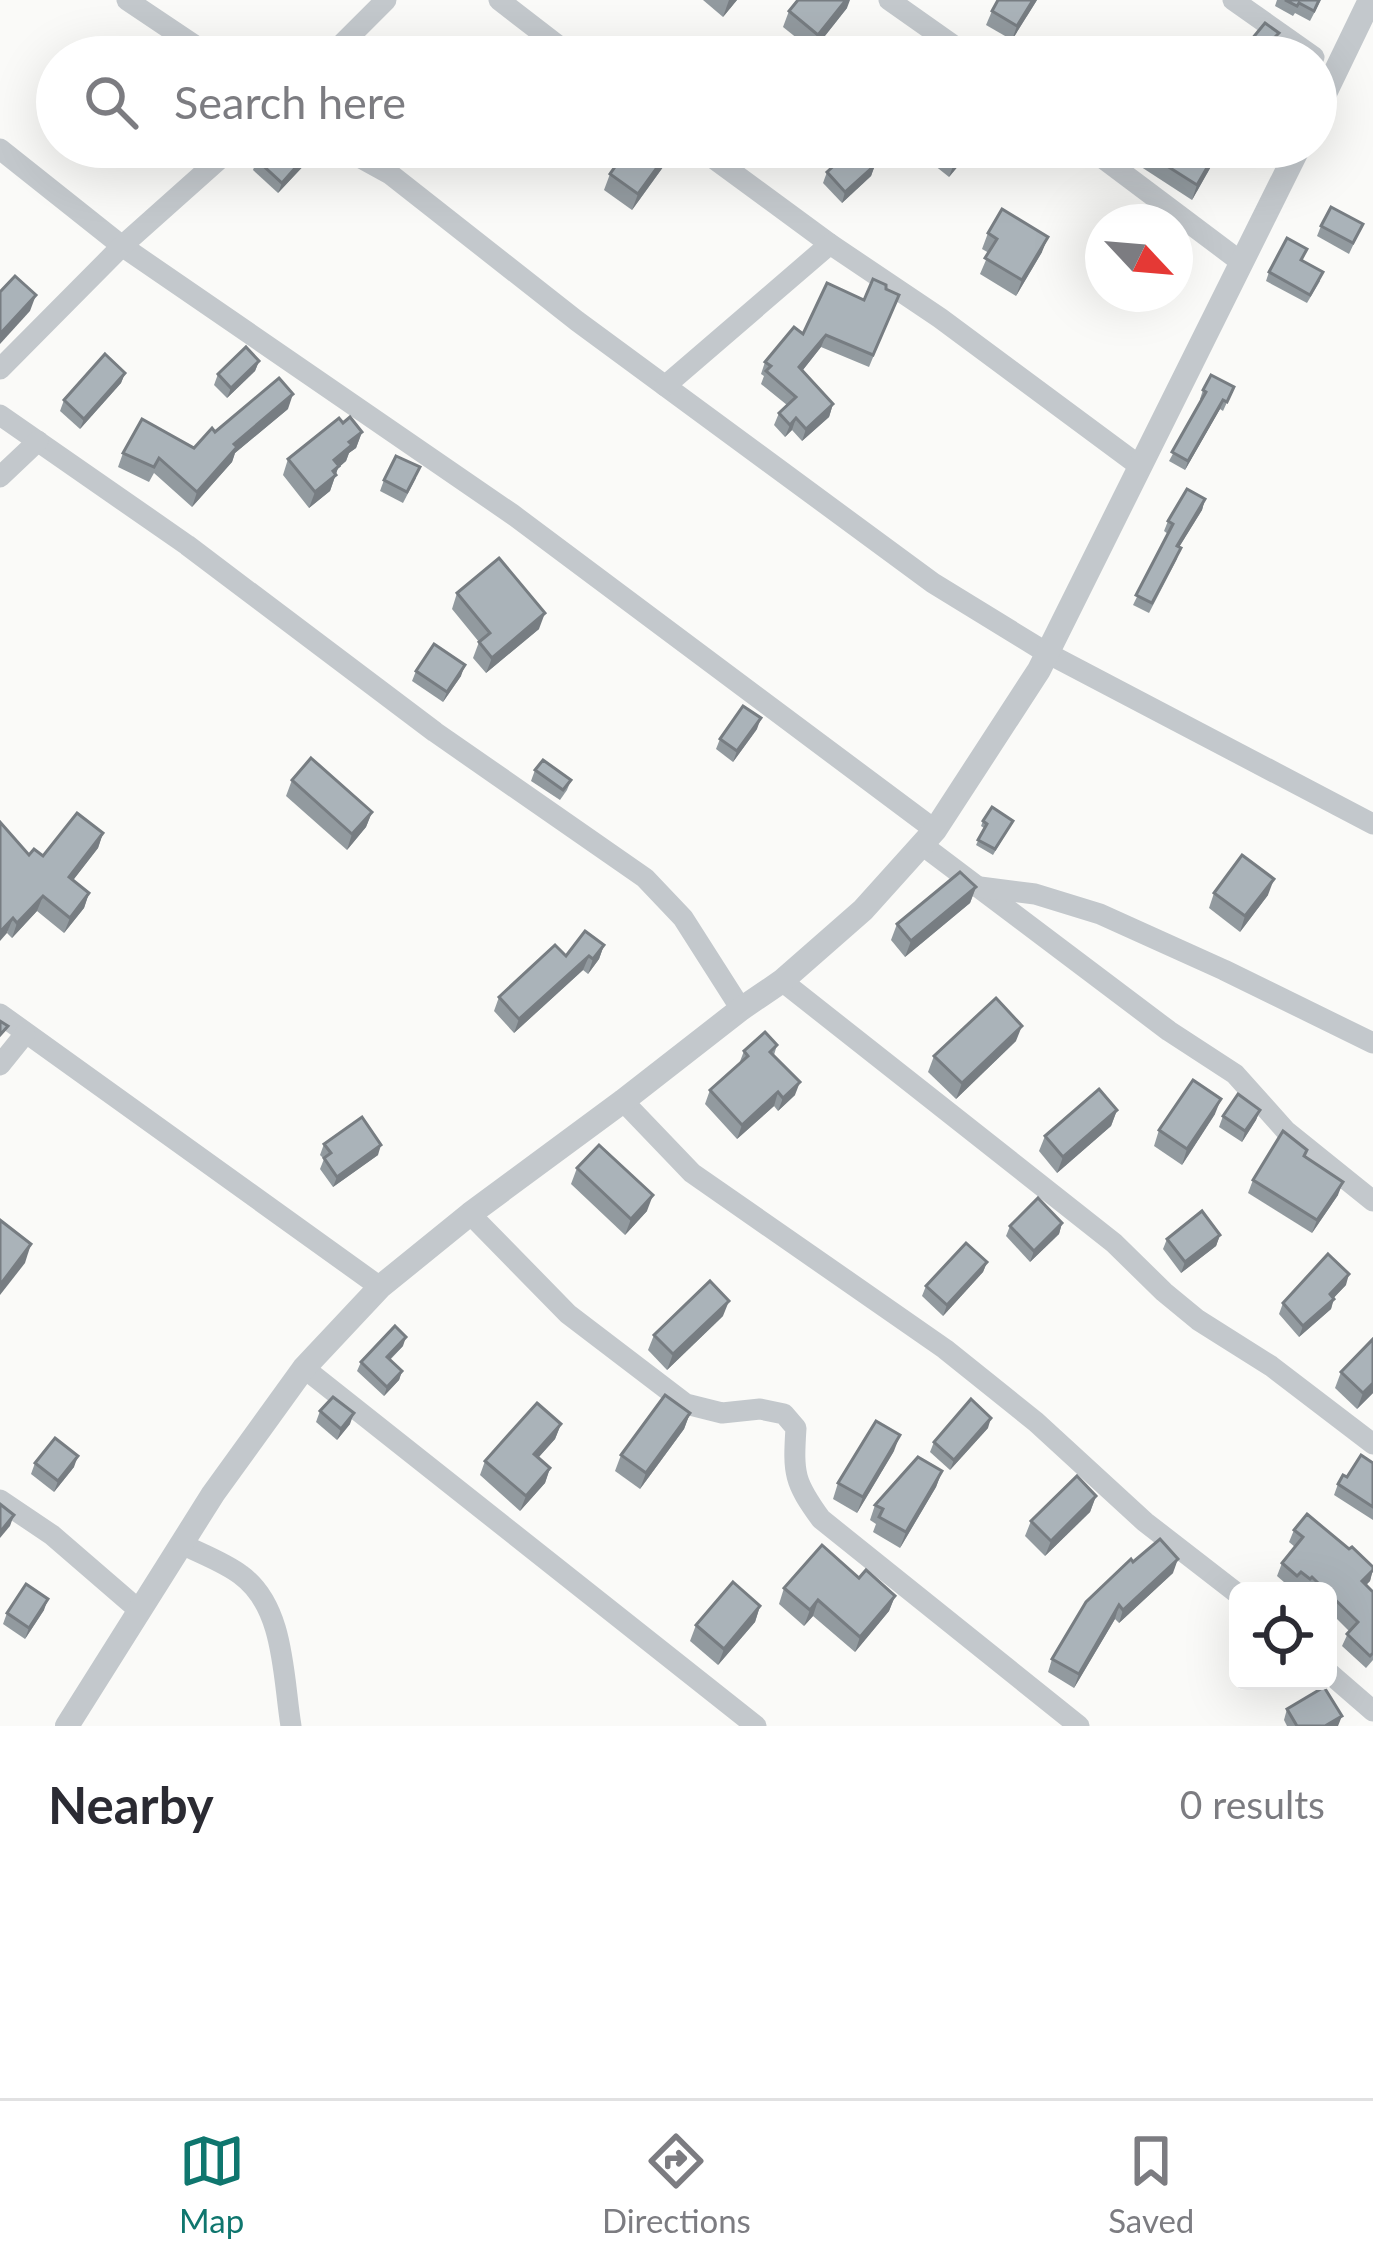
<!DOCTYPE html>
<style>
body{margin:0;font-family:Lato,sans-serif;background:#f7f7f7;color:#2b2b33}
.controls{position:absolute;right:36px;bottom:36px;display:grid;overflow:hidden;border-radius:18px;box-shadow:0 12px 48px #0002}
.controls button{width:108px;height:108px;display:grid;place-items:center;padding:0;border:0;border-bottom:3px solid #e1e1e2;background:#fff;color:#2b2b33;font:60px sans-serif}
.compass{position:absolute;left:1085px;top:204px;width:108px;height:108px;border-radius:50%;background:#fff;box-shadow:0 12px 48px #0002;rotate:116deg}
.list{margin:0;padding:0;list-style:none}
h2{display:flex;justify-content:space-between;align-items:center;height:156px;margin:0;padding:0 48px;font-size:51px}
h2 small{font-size:39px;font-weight:400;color:#7c7c81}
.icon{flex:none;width:66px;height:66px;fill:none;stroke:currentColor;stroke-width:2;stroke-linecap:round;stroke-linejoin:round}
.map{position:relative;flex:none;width:1373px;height:1726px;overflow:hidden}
.search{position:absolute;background:#fff;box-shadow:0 12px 48px #0002;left:36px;right:36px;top:36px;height:132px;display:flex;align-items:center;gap:30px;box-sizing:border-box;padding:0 42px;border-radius:66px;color:#7c7c81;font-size:45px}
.sheet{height:372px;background:#fff}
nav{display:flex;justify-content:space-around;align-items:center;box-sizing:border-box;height:168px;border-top:3px solid #e1e1e2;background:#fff;font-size:33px;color:#7c7c81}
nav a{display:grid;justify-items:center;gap:6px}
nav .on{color:#0f766e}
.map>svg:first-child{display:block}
</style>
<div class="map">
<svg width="1373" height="1726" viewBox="0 0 1373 1726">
<rect width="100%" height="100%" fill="#fafaf8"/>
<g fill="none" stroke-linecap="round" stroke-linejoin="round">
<!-- minor -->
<g stroke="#c3c8cc" stroke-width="21">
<path d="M127,0L212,57"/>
<path d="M499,0L573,57"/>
<path d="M889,0L970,57"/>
<path d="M1233,0L1314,57"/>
<path d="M329,57L386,0"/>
<path d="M341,147L390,174L577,321L933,583L1047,653L1373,824"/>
<path d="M698,147L830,244L940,318L1141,467"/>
<path d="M1088,147L1241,262"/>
<path d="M0,149L122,246L512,514L935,830"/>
<path d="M0,369L122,246L233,147"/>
<path d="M665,386L830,244"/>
<path d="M0,415L187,545L435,732L645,878L683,918L741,1009"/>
<path d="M0,477L38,441"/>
<path d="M921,844L1169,1031L1235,1074L1286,1131L1373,1201"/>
<path d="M980,887L1035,894L1100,914L1224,970L1373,1043"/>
<path d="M782,981L1114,1243L1164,1292L1198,1320L1271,1366L1373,1444"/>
<path d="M0,1014L380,1287"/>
<path d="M0,1065L25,1034"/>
<path d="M623,1101L692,1173L945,1349L1036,1422L1145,1522L1238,1594"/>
<path d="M470,1214L568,1314L686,1404L722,1413L760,1409L784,1414L796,1428C793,1474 794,1482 821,1519L1079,1726"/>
<path d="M304,1368L756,1726"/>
<path d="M0,1500L52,1535L140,1611"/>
<path d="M182,1544C201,1554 224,1562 241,1575C285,1607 283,1678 291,1726"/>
<path d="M1328,1672L1373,1711"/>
</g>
<!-- tertiary -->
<g stroke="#c3c8cc" stroke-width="24">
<path d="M1316,112L1370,0"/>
<path d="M67,1726L213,1494L304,1368L380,1287L470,1214L623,1101L741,1009L782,981L863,910L935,830L1039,670L1299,147"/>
</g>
</g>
<!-- wall -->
<g fill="#929a9f">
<path d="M703,0H737L723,17Z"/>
<path d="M1037,0L1012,40L986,25L992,11Z"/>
<path d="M1277,0H1321L1310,21L1295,13L1293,16L1275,6Z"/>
<path d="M847,8L813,51L783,27L789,11Z"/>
<path d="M546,147H583L565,165Z"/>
<path d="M629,147H674L671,156L632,210L604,190L610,174Z"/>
<path d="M928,147H974L949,177L924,157Z"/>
<path d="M1137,147H1222L1192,200L1132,161Z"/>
<path d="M257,160L308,161L278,193L253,170Z"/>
<path d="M875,165L871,176L842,203L823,183L827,172Z"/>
<path d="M1363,224L1349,254L1317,236L1321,226Z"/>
<path d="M988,233L1042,252L1016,296L980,274L989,253L982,249Z"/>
<path d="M1302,261L1320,281L1307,303L1266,281L1269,272Z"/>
<path d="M886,289L899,295L869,367L821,347L802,371L833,404L829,417L802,441L792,430L785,437L774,425L779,413L787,405L761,384L764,376L761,374L765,362L803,334Z"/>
<path d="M259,361L255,371L227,398L214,385L218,374Z"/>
<path d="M125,373L121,383L80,429L60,411L64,400Z"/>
<path d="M1234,387L1223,411L1220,409L1185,470L1169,461L1202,400L1200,399L1203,390Z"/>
<path d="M288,409L235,453L232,462L192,507L154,473L149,482L118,467L123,453L194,448L215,432Z"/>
<path d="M343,423L362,432L356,448L349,453L346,461L338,468L330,491L309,508L283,475L288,459Z"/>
<path d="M416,478L403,503L380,491L384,480Z"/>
<path d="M1205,499L1202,510L1179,547L1177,559L1149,613L1133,605L1168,534L1164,531L1168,521Z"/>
<path d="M457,593L539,629L486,673L473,658L479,642L452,609Z"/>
<path d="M416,671L461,676L443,702L412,681Z"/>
<path d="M757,729L733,762L716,749L720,739Z"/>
<path d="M535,770L571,780L567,790L560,800L531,781Z"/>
<path d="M292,780L372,812L366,827L347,850L286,796Z"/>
<path d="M983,821H1013L993,855L976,845L984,828L981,826Z"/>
<path d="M103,833L98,848L73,880L89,893L84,908L64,933L37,911L12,938L7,933L29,855L43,856Z"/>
<path d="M976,887L970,903L905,957L891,940L897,924Z"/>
<path d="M1214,893L1268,895L1240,932L1209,908Z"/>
<path d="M604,945L599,959L588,974L583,970L514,1033L494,1011L499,997L566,956Z"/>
<path d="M1016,1041L956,1099L928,1072L934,1056Z"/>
<path d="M777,1045L774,1055L795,1095L778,1111L774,1106L737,1139L705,1104L710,1090L739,1064L744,1051Z"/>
<path d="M1117,1110L1111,1126L1057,1173L1039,1151L1045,1136Z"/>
<path d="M1260,1110L1256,1120L1242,1142L1219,1127L1223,1116Z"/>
<path d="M1215,1114L1182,1165L1154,1146L1159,1130Z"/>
<path d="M324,1144L378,1155L333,1187L320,1169L324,1159L320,1155Z"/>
<path d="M1305,1156L1338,1195L1312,1233L1248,1193L1253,1180Z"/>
<path d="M577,1168L647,1211L625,1235L571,1184Z"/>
<path d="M1062,1223L1059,1234L1030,1262L1006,1236L1010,1226Z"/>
<path d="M1220,1235L1216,1246L1181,1273L1163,1249L1167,1239Z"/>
<path d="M987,1262L983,1272L943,1316L922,1296L926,1286Z"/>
<path d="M1346,1285L1333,1298L1331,1309L1299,1337L1279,1314L1283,1303Z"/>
<path d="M723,1316L667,1370L648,1350L654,1335Z"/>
<path d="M1373,1339V1393L1357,1409L1335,1388L1341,1372Z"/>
<path d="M403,1346L390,1360L402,1371L399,1380L384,1396L357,1371L361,1362Z"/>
<path d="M320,1411L350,1424L337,1440L316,1422Z"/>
<path d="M690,1413L684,1429L640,1489L615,1471L621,1455Z"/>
<path d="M561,1424L555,1439L538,1458L550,1468L545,1483L520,1511L480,1475L485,1461Z"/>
<path d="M988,1428L950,1470L930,1452L934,1442Z"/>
<path d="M894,1451L857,1513L833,1499L838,1483Z"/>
<path d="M35,1463L74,1467L54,1492L31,1474Z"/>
<path d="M1373,1463V1520L1334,1495L1338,1484Z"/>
<path d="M942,1471L936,1487L900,1548L873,1532L876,1524L870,1520L875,1505Z"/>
<path d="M1096,1496L1090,1512L1045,1556L1025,1536L1031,1521Z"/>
<path d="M1294,1530L1349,1549L1373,1567L1370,1581L1366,1585L1373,1592V1660L1366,1668L1342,1646L1349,1631L1328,1610V1591H1309L1307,1589L1304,1591L1296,1584L1292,1589L1277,1576L1282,1563L1295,1547L1289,1542Z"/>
<path d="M1133,1562L1173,1573L1119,1623L1115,1619L1074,1688L1048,1672L1052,1659Z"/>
<path d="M859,1578L895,1596L889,1611L855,1652L813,1616L804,1626L779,1604L784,1588Z"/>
<path d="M760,1606L755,1622L718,1665L690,1641L696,1625Z"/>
<path d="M44,1610L25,1639L3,1624L7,1613Z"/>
<path d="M1287,1709L1338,1726H1287L1284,1720Z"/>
</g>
<!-- shaded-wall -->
<g fill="#777d82">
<path d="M729,0H737L723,17Z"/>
<path d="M846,0H850L847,8L813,51L818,35Z"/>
<path d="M1033,0H1037L1012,40L1017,26Z"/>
<path d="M573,147H583L565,165L571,150Z"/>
<path d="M672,147H674L671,156L632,210L638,194Z"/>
<path d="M966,147H974L949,177L955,161Z"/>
<path d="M1219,147H1222L1192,200L1197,185Z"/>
<path d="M311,150L308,161L278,193L282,183Z"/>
<path d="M875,165L871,176L842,203L845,192Z"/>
<path d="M1048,237L1042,252L1016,296L1022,280Z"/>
<path d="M36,295L30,311L0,344V334Z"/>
<path d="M826,335L821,347L795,380L799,367Z"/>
<path d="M259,361L255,371L227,398L231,388Z"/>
<path d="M125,373L121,383L80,429L84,419Z"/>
<path d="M293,394L288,409L235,453L232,462L192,507L197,492L234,444Z"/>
<path d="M1223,400L1220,409L1185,470L1188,461Z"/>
<path d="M833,404L829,417L802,441L806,429Z"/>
<path d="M796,418L792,430L785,437L790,425Z"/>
<path d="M362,432L356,448L349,453L346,461L338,468L330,491L309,508L315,492L334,460L349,442Z"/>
<path d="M1205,499L1202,510L1173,557L1177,546Z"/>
<path d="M545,613L539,629L486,673L492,658Z"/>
<path d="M465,665L461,676L443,702L447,692Z"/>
<path d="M761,718L757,729L733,762L737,751Z"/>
<path d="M372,812L366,827L347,850L352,834Z"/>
<path d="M103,833L98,848L64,892L69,877Z"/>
<path d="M1274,879L1268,895L1240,932L1245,916Z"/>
<path d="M976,887L970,903L905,957L911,941Z"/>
<path d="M89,893L84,908L64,933L70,918Z"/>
<path d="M43,896L37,911L12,938L17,923Z"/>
<path d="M13,918L7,933L0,941V932Z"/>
<path d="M604,945L599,959L588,974L593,959Z"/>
<path d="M589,956L583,970L514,1033L519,1019Z"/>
<path d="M1022,1026L1016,1041L956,1099L962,1083Z"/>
<path d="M800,1082L795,1095L778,1111L783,1098Z"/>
<path d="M778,1092L774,1106L737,1139L742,1125Z"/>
<path d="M1221,1099L1215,1114L1182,1165L1187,1149Z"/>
<path d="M1117,1110L1111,1126L1057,1173L1063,1157Z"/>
<path d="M1260,1110L1256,1120L1242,1142L1245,1131Z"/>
<path d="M381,1145L378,1155L333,1187L337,1177Z"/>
<path d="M1343,1182L1338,1195L1312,1233L1317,1220Z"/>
<path d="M653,1195L647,1211L625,1235L631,1219Z"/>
<path d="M1062,1223L1059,1234L1030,1262L1034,1251Z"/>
<path d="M1220,1235L1216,1246L1181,1273L1185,1262Z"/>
<path d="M31,1244L25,1263L0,1295V1285Z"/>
<path d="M987,1262L983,1272L943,1316L947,1305Z"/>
<path d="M1349,1274L1346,1285L1327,1305L1330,1294Z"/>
<path d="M1334,1299L1331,1309L1299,1337L1303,1326Z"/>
<path d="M729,1301L723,1316L667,1370L673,1354Z"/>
<path d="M406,1337L403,1346L383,1366L387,1357Z"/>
<path d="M402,1371L399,1380L384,1396L387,1387Z"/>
<path d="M1373,1383V1393L1357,1409L1363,1393Z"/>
<path d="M354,1413L350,1424L337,1440L341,1429Z"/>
<path d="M690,1413L684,1429L640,1489L646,1473Z"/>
<path d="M991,1418L988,1428L950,1470L954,1460Z"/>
<path d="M561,1424L555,1439L528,1469L534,1454Z"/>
<path d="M900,1435L894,1451L857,1513L863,1497Z"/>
<path d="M78,1456L74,1467L54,1492L58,1481Z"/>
<path d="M550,1468L545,1483L520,1511L526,1496Z"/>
<path d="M942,1471L936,1487L900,1548L906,1532Z"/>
<path d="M1096,1496L1090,1512L1045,1556L1051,1541Z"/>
<path d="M14,1515L10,1526L0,1538V1532Z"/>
<path d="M1178,1559L1173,1573L1119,1623L1123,1610Z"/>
<path d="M1373,1570L1370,1581L1357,1594L1362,1581Z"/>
<path d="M895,1596L889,1611L855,1652L860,1637Z"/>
<path d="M48,1599L44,1610L25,1639L29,1628Z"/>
<path d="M818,1600L813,1616L804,1626L810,1610Z"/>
<path d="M1119,1605L1115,1619L1074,1688L1079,1674Z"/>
<path d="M760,1606L755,1622L718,1665L724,1649Z"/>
<path d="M1342,1716L1338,1726H1325Z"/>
</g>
<!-- building -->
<g fill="#aab3b9" stroke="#777d82" stroke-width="3">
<path d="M798,0H846L818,35L789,11Z"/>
<path d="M998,0H1033L1017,26L992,11Z"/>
<path d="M1285,0H1319L1314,11L1299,3L1297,6Z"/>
<path d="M1265,23L1279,33L1272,40L1281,49L1273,57H1237Z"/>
<path d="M269,147H308L311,150L282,183L257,160Z"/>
<path d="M629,147H672L638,194L610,174Z"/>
<path d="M854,147H858L875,165L845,192L827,172Z"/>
<path d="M937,147H966L955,161Z"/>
<path d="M1137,147H1219L1197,185Z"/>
<path d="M1331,207L1363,224L1353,243L1321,226Z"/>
<path d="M1002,209L1048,237L1022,280L985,258L997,239L988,233Z"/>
<path d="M1153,215L1165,222H1149Z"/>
<path d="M1287,238L1307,249L1301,260L1323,272L1310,295L1269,272Z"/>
<path d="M15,276L36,295L0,334V292Z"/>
<path d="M873,279L886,285V289L899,295L873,355L826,335L799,367L833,404L806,429L796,418L790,425L779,413L796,397L766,371L771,366L765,362L794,327L803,334L827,283L864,300Z"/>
<path d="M246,347L259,361L231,388L218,374Z"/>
<path d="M105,354L125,373L84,419L64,400Z"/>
<path d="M1211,375L1234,387L1227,402L1223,400L1188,461L1172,452L1206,392L1203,390Z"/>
<path d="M279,378L293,394L234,444L237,447L197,492L159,458L154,467L123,453L142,419L194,448L212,428L215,432Z"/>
<path d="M350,417L362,432L349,442L352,445L334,460L339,466L333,471L336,475L315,492L288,459L339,418L343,423Z"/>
<path d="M396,456L420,467L407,492L384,480Z"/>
<path d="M1187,489L1205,499L1177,546L1181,548L1152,603L1136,595L1173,524L1168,521Z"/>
<path d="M499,558L545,613L492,658L479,642L490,633L457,593Z"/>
<path d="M434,644L465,665L447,692L416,671Z"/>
<path d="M743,706L761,718L737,751L720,739Z"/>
<path d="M311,758L372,812L352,834L292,780Z"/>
<path d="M543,760L571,780L563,790L535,770Z"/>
<path d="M992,807L1013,821L995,849L978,840L987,824L983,821Z"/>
<path d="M77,813L103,833L69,877L89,893L70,918L43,896L17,923L13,918L0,932V822L29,855L34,849L43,856Z"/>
<path d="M1242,855L1274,879L1245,916L1214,893Z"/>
<path d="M960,872L976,887L911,941L897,924Z"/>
<path d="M585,931L604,945L593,959L589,956L519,1019L499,997L555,945L566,956Z"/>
<path d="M996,998L1022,1026L962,1083L934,1056Z"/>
<path d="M0,1021L8,1026L0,1035Z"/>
<path d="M765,1032L777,1045L770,1052L800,1082L783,1098L778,1092L742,1125L710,1090L748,1056L744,1051Z"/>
<path d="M1193,1080L1221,1099L1187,1149L1159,1130Z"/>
<path d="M1099,1089L1117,1110L1063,1157L1045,1136Z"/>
<path d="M1238,1094L1260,1110L1245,1131L1223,1116Z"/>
<path d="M362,1117L381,1145L337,1177L324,1158L331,1153L324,1144Z"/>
<path d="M1283,1131L1307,1150L1304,1156L1343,1182L1317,1220L1253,1180Z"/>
<path d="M599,1145L653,1195L631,1219L577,1168Z"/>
<path d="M1038,1198L1062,1223L1034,1251L1010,1226Z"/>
<path d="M1202,1211L1220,1235L1185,1262L1167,1239Z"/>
<path d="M0,1220L31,1244L0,1285Z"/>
<path d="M966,1243L987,1262L947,1305L926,1286Z"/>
<path d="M1328,1254L1349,1274L1330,1294L1334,1299L1303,1326L1283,1303Z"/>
<path d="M710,1281L729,1301L673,1354L654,1335Z"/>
<path d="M395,1326L406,1337L387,1357L402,1371L387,1387L361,1362Z"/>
<path d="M1373,1339V1383L1363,1393L1341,1372Z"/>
<path d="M665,1395L690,1413L646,1473L621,1455Z"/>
<path d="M333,1397L354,1413L341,1429L320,1411Z"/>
<path d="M971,1399L991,1418L954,1460L934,1442Z"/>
<path d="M537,1403L561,1424L534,1454L550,1468L526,1496L485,1461Z"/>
<path d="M876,1421L900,1435L863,1497L838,1483Z"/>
<path d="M55,1438L78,1456L58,1481L35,1463Z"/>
<path d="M1361,1455L1373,1463V1507L1338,1484L1343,1475L1347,1477Z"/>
<path d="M918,1457L942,1471L906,1532L879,1517L883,1509L875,1505Z"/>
<path d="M1077,1476L1096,1496L1051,1541L1031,1521Z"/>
<path d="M0,1504L14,1515L0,1532Z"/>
<path d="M1307,1514L1349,1549L1352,1547L1373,1567V1570L1362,1581L1373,1592V1653L1370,1656L1347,1634L1358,1622L1312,1577L1310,1579L1301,1572L1297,1576L1282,1563L1303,1537L1294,1530Z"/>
<path d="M1160,1539L1178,1559L1123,1610L1119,1605L1079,1674L1052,1659L1086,1602L1131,1559L1133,1562Z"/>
<path d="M822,1545L859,1578L866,1570L895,1596L860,1637L818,1600L810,1610L784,1588Z"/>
<path d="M733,1582L760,1606L724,1649L696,1625Z"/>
<path d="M26,1584L48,1599L29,1628L7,1613Z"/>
<path d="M1324,1687L1342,1716L1325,1726H1297L1287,1709Z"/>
</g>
</svg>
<div class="controls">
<button><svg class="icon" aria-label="locate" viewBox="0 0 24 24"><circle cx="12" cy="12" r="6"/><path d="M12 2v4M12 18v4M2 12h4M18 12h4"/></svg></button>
</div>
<svg class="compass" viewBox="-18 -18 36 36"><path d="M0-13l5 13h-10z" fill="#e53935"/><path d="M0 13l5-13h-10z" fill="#7c7c81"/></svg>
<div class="search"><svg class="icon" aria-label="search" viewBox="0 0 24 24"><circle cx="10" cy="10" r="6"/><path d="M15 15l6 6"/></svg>Search here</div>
</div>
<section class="sheet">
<h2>Nearby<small>0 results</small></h2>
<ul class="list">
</ul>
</section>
<nav>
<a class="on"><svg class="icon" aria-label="map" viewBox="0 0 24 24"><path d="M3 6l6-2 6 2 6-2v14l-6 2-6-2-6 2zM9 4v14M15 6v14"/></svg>Map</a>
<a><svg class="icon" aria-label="directions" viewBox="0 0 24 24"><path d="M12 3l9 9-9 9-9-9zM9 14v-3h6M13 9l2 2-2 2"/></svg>Directions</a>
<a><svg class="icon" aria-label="saved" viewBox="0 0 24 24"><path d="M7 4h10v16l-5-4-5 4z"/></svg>Saved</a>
</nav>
